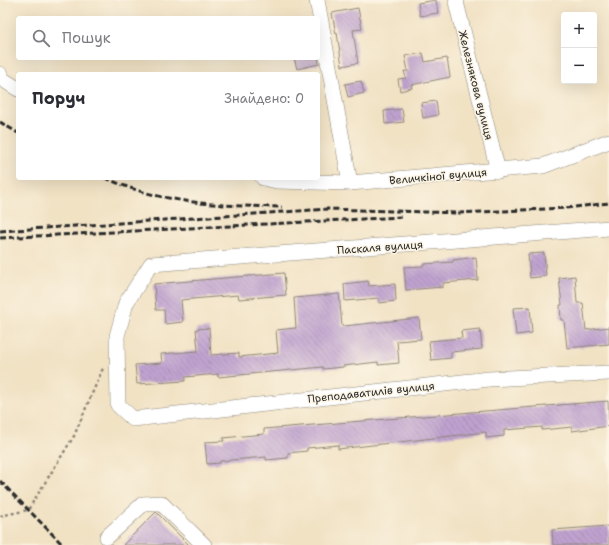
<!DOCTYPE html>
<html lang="uk">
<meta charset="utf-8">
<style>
body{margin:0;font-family:"Shantell Sans",sans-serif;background:#f7f7f7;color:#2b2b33}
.controls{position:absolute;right:12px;top:12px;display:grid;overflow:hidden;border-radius:4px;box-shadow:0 4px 16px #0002}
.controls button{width:36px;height:36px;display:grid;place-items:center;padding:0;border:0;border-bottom:1px solid #e1e1e2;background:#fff;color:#2b2b33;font:20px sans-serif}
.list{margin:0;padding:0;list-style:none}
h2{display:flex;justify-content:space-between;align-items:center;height:52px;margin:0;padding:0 16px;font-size:17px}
h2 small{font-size:13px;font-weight:400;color:#7c7c81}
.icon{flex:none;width:22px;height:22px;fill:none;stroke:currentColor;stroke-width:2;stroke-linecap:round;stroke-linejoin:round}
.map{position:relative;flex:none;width:609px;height:545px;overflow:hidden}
.search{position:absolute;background:#fff;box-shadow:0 4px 16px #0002;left:16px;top:16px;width:304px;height:44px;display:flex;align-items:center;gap:10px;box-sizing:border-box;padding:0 14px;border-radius:4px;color:#7c7c81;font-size:15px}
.panel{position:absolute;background:#fff;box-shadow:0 4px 16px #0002;left:16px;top:72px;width:304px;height:108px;border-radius:4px}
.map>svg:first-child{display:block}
</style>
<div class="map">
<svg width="609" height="545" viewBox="0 0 609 545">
<defs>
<pattern id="building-back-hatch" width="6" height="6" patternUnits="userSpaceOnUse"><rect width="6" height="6" fill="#c0a3d0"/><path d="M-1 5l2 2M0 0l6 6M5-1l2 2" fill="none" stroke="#9c85a9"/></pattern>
</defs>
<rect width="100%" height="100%" fill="#fcf5e5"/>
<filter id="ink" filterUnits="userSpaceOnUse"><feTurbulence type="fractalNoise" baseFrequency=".025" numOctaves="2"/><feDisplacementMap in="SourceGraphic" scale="8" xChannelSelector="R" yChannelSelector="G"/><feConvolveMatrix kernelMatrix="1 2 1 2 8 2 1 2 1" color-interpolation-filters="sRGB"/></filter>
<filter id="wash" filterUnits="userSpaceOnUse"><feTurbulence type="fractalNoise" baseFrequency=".012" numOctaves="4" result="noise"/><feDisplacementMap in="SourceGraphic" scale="16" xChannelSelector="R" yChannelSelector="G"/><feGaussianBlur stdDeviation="0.9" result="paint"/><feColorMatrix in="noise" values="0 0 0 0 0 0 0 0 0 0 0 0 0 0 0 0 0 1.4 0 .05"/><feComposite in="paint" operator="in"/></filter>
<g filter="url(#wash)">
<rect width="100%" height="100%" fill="#f1e2c4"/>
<g id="blocks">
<!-- building -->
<g fill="url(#building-back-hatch)">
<path d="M436,0L438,13L420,16L418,3Z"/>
<path d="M358,8L362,29L353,30L358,63L342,66L337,33L336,34L332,13Z"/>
<path d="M423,53L425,62L447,58L450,77L411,85L412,88L400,91L398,79L406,78L404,71H408L405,56Z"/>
<path d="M294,58H318L319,64L297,69Z"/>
<path d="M361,81L364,93L348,97L345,84Z"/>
<path d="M436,101L438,115L423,118L421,103Z"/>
<path d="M402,109L404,122L385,124L384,111Z"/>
<path d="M544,253L546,276L530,278L528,254Z"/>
<path d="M476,257L478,280L443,283V287L406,290L404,267L423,266V264L453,262V260Z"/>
<path d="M284,273L286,295L239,299L238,295L181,300L183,322L165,324L164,310H156L154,284Z"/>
<path d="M575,276L577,303H583L586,330L609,327V344L567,348L564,320H561L560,305H562L559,278Z"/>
<path d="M368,281L369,286L395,284L396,301L379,303V298L345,301L344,284Z"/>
<path d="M339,294L342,326H344L419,318L421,339L397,341L399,363L378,365V362L343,366V367L323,369V367L218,377V374L185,377V381L137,384L135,365L162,363L161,354L198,351L196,329L209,328L211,355L239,353V357L278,353L276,330L296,328L294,298Z"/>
<path d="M530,307L532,333L516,335L513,308Z"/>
<path d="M480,329L482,349L451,352V358L431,360L429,341L462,338L461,331Z"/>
<path d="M608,401L609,426L572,431V427L542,430V427L504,430V436L486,438V432L338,449V445L307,448V451L288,453V458L266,460V457L220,461V463L207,464L205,442L224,441L223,438L264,434V429Z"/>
<path d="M156,512L189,545H123Z"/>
<path d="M609,526V545H553L552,530Z"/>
</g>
</g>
</g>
<g filter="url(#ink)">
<use href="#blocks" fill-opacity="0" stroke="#8e8678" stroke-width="1"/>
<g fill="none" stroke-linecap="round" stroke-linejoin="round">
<!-- minor casing -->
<g stroke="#8e8678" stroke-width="16">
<g id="minor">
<path d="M317,0L350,183"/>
<path d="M457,0L456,2L498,171"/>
<path d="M0,74L2,79L18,89"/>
<path d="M263,178L277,181L350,183L543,166L609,141"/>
<path d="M609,228L151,264L126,303L117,336L118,405L133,419L489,379L609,373"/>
<path d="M107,537L143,504L161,503L204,545"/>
</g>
</g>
<!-- path -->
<path stroke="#8e8678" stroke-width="2.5" stroke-dasharray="3 3" stroke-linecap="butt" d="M0,516L28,510L74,436L103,368"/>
<!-- minor -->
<use href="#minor" stroke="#fff" stroke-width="15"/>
<!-- rail -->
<g stroke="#2b2b2b" stroke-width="3" stroke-dasharray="6 3" stroke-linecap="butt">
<path d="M0,122L18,133"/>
<path d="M105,178C116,182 126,187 137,190C183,205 234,206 282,207"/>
<path d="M0,231L328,209L459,213L566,208L609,203"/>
<path d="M0,238L401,217"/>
<path d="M0,481L63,545"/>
</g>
</g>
</g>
<g text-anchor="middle" stroke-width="3" stroke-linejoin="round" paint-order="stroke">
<!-- street labels -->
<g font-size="11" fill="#2b2b2b" stroke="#fcf5e5">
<text transform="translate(476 85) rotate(76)" y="4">Железнякова вулиця</text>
<text transform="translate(438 176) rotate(-5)" y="4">Величкіної вулиця</text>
<text transform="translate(380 247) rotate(-4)" y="4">Паскаля вулиця</text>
<text transform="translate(371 392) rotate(-6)" y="4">Преподаватилів вулиця</text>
</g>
</g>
</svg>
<div class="controls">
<button>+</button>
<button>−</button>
</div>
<div class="search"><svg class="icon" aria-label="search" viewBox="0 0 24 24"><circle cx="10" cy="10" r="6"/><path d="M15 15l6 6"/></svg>Пошук</div>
<section class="panel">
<h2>Поруч<small>Знайдено: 0</small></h2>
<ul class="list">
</ul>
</section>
</div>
